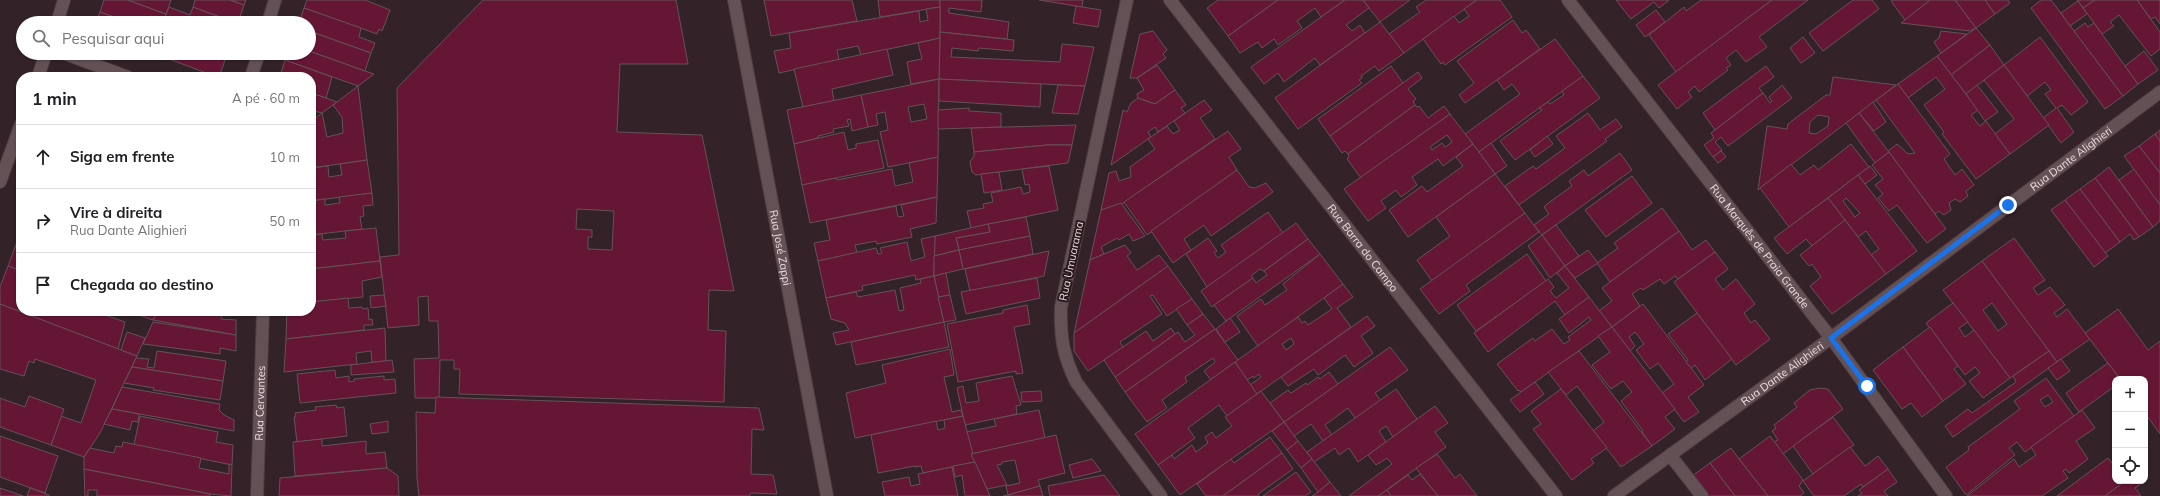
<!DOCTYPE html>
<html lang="pt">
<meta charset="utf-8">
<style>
body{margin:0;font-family:Mulish,sans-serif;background:#f2f2f2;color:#202124}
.controls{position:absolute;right:12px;bottom:12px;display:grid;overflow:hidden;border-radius:8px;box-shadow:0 1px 3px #0004}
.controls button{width:36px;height:36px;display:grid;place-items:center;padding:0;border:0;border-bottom:1px solid #e0e0e0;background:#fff;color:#202124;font:20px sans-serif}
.stop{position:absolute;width:12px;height:12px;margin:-9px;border:3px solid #1a73e8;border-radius:50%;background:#fff}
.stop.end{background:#1a73e8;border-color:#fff;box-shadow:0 1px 4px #0008}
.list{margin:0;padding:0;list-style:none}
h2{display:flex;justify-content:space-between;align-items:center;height:52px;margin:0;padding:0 16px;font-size:17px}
h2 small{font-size:13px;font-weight:400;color:#757577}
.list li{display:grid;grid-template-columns:26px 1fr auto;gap:12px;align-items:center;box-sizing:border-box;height:64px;padding:0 16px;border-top:1px solid #e0e0e0}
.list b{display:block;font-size:15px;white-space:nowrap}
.list p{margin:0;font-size:13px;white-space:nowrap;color:#757577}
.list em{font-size:13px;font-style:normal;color:#757577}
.icon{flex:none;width:22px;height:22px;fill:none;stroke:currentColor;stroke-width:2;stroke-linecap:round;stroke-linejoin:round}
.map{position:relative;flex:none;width:2160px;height:496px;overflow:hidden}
.search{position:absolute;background:#fff;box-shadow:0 1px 3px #0004;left:16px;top:16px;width:300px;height:44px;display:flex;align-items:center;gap:10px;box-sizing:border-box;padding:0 14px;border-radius:22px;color:#757577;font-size:15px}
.panel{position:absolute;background:#fff;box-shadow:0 1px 3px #0004;left:16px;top:72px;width:300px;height:244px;border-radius:16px}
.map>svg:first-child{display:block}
</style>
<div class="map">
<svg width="2160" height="496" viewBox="0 0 2160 496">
<rect width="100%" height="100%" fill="#332227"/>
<!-- building -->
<g fill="#651635" stroke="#655257" fill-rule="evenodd">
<path d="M104,0H128L166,14L164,21L151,16L149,23H131L100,12Z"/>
<path d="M128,0H171L166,14Z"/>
<path d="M195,0H230L244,5L238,23H236L193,7Z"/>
<path d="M230,0H246L244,5Z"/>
<path d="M307,0H365L390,10L382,31L379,29L377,34L304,8Z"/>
<path d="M483,0H676L688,64H620L617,132L702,135L734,291L709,290L708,330L726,331L724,402L459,394L460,369H454V360H440L439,398H415L414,359L439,358L438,321H429L428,296L418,297L419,325L388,328L380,257L399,255L397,88ZM577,209L614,211L612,250L588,249V237H592V230L576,229Z"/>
<path d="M764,0H852L857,21L771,36Z"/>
<path d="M878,0H940V7L880,17Z"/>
<path d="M940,0H982L981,12L949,8V13L1009,22L1007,39L940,32Z"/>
<path d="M1039,0H1083L1082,7Z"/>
<path d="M1218,0H1278L1228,36L1207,8Z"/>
<path d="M1278,0H1345L1321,17L1315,8L1297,21L1302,28L1278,45L1274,39L1262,48L1258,42L1240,53L1228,36Z"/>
<path d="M1345,0H1363L1369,8L1346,25L1352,31L1360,25L1365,33L1320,65L1315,58L1284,82L1278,73L1264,84L1251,67Z"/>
<path d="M1363,0H1410L1380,22Z"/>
<path d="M1426,0H1477L1404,53L1389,34L1420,12L1416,7Z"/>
<path d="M1477,0H1500L1512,17L1445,65L1443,62L1441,64L1423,39L1454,16L1459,23L1469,16L1464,9Z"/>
<path d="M1616,0H1669L1659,8L1654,2L1631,19Z"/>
<path d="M1701,0H1772L1676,72L1649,35L1684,7L1686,11Z"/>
<path d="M1772,0H1808L1759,37L1767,47L1746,62L1736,50L1726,58L1731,65L1726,68L1728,70L1699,92L1695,86L1688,92L1692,97L1677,109L1658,85Z"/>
<path d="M1853,0H1872L1879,9L1823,51L1809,33Z"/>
<path d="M1893,0H1930L1905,20L1891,1Z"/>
<path d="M1930,0H1955L1976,28L1970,31L1901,23Z"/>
<path d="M1955,0H1985L1995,14L1976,28Z"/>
<path d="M1985,0H2008L2010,3L1995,14Z"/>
<path d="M2041,0H2051L2123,96L2105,109L2031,8Z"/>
<path d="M2077,0H2095L2083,8Z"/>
<path d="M2095,0H2137L2160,32V49L2151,56L2119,15L2110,22L2114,26L2102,34L2083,8Z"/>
<path d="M2137,0H2160V24L2155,17L2151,19Z"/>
<path d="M2078,1L2087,14L2070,26L2061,13Z"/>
<path d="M1076,6L1101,10L1098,27L1073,23Z"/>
<path d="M169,7L190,15L193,7L236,23H182L165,17Z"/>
<path d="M940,7V38L861,55L858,46L837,50L839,60L779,73L774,51L791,48L789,33L919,11L920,22L928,20L926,9Z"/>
<path d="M304,8L361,28L359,37L375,43L371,53L309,31V23H299Z"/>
<path d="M1656,10L1665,22L1645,37L1636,25Z"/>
<path d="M100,12L131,23H96Z"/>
<path d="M165,17L182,23H163Z"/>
<path d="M1513,20L1522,33L1526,30L1540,49L1465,103L1459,95L1474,83L1457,61Z"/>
<path d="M1380,22L1404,53L1379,71L1375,66L1361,76L1362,78L1359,80L1362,83L1298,129L1275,98Z"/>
<path d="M2085,23L2088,27L2094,23L2138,84L2123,96L2074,31Z"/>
<path d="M1976,28L1990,45L1951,75L1937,56Z"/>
<path d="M309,31L371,53L365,71L309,51Z"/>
<path d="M1153,31L1167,50L1163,54L1166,58L1137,78H1130L1140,34Z"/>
<path d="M1941,31L1967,34L1941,53L1934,42L1939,38Z"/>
<path d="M940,32L1014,40L1013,51L979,48L978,51L952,48L951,57L1060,62L1062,44L1094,47L1085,86L939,79Z"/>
<path d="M1803,37L1815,53L1801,63L1790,48Z"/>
<path d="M2040,37L2088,102L2071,115L2062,105L2057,108L2074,132L2061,143L2043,118L2056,108L2045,94L2051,90L2045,82L2027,96L2004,65Z"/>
<path d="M940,38L939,79L911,84L907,62L922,59L918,43Z"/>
<path d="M1555,39L1583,76L1479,152L1465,134L1520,94L1512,84L1504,90L1497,80Z"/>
<path d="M1990,45L2004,65L1966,94L1951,75Z"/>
<path d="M887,49L893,75L832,89L834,101L803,107L794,69Z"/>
<path d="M309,51L365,71L374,74L358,86L285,60L288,53H309Z"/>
<path d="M2144,51L2158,70L2138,84L2125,66Z"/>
<path d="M153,53H206L225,60L219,77H217Z"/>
<path d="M206,53H227L225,60Z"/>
<path d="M1937,56L1978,110L1971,115L1980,126L1986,121L2010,154L1976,179L1942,134L1944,132L1924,105L1945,89L1936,77L1908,98L1898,84Z"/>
<path d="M285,60L332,77L326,98L311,93V77H280Z"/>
<path d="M1157,65L1175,90L1155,104L1138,98L1137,94L1144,90L1137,78Z"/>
<path d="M2004,65L2049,125L2010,154L1995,134L2014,119L1984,80Z"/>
<path d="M1391,66L1403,83L1330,136L1318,119Z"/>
<path d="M1766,66L1774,77L1759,88L1763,93L1715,130L1703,113Z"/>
<path d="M1418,72L1422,78L1408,89L1416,99L1413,101L1415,105L1348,154L1345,151L1342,153L1330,136Z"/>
<path d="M1583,76L1600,98L1515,160L1500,141L1542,110L1539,108L1548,102L1550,104L1564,95L1562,91Z"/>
<path d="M1833,77L1896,85L1758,190L1767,126L1787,129L1788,124L1826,95H1830ZM1818,115L1829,117L1828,126L1816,134L1809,133L1810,122Z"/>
<path d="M939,79L938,157L888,167L880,132L888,130L885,112L876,114L878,125L868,127L861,95ZM924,104L927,119L911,122L908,107Z"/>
<path d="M939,79L1041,84L1040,107L939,101Z"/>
<path d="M1898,84L1950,154L1944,159L1955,175L1962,169L1974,185L1966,191L1968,196L1960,202L1955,199L1949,203L1951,210L1944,215L1939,211L1935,214L1888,151L1897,144L1908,154L1915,153L1876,100Z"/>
<path d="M1058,85L1085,86L1078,114L1052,113Z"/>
<path d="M1782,85L1792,98L1728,146L1721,137L1715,142L1722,150L1713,157L1704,145L1714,138L1711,133L1763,93L1770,103L1772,101L1769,97Z"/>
<path d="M1977,85L1998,112L1985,121L1966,94Z"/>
<path d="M358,86L367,160L311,168V122L322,113L327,137L343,133L342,117L333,105Z"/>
<path d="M1175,90L1186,105L1181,108L1185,113L1158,132L1155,127L1148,132L1151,137L1111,165L1123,110L1127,112L1131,103L1138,98L1155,104Z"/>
<path d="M311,93L326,98L337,102L322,113L311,110Z"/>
<path d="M861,95L868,127L852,131L850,119L847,120L849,126L833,129L834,132L818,136V138L794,144L787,110Z"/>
<path d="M1204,100L1212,110L1200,118L1215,139L1119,206L1101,210L1109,173L1116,171L1119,181L1131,177L1130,167L1155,149L1148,139L1167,126L1173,134L1180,130L1174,121Z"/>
<path d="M1873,102L1886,122L1874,131L1859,113Z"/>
<path d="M1415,105L1417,107L1419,106L1428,118L1444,106L1450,114L1361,178L1347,159L1349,156L1348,154Z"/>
<path d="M969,108V111L1001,113V127L938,129V110Z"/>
<path d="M1588,113L1600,130L1616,119L1622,127L1605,139L1607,141L1519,205L1505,186L1533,166L1536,169L1565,148L1556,136Z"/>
<path d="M1859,113L1889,152L1875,163L1846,123Z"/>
<path d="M1450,114L1473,144L1443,166L1438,159L1412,177L1417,185L1401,197L1396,190L1381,201L1386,208L1368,221L1344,189ZM1447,135L1452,142L1445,147L1442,143L1432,150L1430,147Z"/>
<path d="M1076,125L1072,145H1047L974,152L971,128Z"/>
<path d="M2160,130V141L2155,134Z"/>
<path d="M1228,131L1241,149L1229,157L1237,170L1147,235L1124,202Z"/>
<path d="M844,132L848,150L856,148V144L878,140L884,168L802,185L794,144Z"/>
<path d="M2155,134L2160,141V173L2139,146Z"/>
<path d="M1547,136L1553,144L1535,157L1530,150Z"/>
<path d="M1491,143L1507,166L1495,174L1479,152Z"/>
<path d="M1473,144L1495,174L1408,237L1389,210L1422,186L1427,192L1463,166L1456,157Z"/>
<path d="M1851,144L1869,167L1789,227L1760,188L1791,164L1800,175L1814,165L1818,170Z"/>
<path d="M1047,145H1072L1068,163L976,175L972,172L970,162L974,156V152Z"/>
<path d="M2139,146L2160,173V205L2124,156Z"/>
<path d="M1721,151L1726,157L1718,163L1713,157Z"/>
<path d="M1889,152L1946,229L1927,243L1897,205L1889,211L1878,198L1883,194L1875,185L1883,179L1872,165Z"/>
<path d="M1620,153L1632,170L1542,235L1534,225L1549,214L1544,207L1547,204L1572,186L1569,181L1584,170L1588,176Z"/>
<path d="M938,157L937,197L810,223L802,185L836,178L837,180L892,169L895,186L913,182L909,163Z"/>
<path d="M367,160L372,193L311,201V168L328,166L329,177L342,175L340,164Z"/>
<path d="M1049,166L1058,210L971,228L967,211L984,208L983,204L993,202L991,193L1021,187L1023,194L1030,192L1029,184L1025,185L1022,169Z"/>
<path d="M1870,166L1877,175L1865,184L1858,175Z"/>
<path d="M2109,167L2153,227L2139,237L2095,178Z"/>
<path d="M2134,169L2160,205V221L2153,227L2119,180Z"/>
<path d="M1237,170L1249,187L1255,188L1266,183L1273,192L1211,236L1204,225L1184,239L1191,250L1173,263L1151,231Z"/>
<path d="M999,172L1002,190L984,193L981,174Z"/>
<path d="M1495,174L1525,213L1432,281L1417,260L1450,236L1436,217Z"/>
<path d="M1858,175L1917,251L1886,274L1871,255L1879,249L1866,231L1858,237L1828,198ZM1846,198L1860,213L1855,217L1843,201Z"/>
<path d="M1632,176L1652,203L1606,237L1585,210Z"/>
<path d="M2095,178L2139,237L2134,240L2130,234L2120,242L2080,189Z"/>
<path d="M2080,189L2120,242L2105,253L2065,200Z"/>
<path d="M372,193L373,205L363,206L364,216L360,217L362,229L311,235V201L325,199V205L340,203L339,197Z"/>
<path d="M937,197L936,223L910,229L912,237L877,244L876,241L855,245L857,253L818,261L814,243L830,240L826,220L896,206L898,217L904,216L901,205Z"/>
<path d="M1828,198L1845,220L1812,246L1806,239L1787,254L1774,238Z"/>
<path d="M2065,200L2108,256L2094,267L2051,210Z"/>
<path d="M1121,203L1145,236L1133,241L1129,234L1119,240L1117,238L1101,247L1104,254L1090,260L1101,210Z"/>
<path d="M1662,208L1679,231L1610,282L1597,263L1618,248L1614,243Z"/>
<path d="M1268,212L1283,233L1207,287L1186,254L1208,238L1217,251L1214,253L1218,258L1226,252L1221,245Z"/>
<path d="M1525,213L1539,232L1466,285L1470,291L1439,314L1420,289Z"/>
<path d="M1026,217L1030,236L959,250L956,238L990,232L988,224Z"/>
<path d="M1845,220L1886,274L1832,314L1810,286L1821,277L1812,264L1809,266L1800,255Z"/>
<path d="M1296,223L1308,239L1264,271L1260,269L1251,276L1253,278L1212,307L1201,291Z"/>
<path d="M988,224L990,232L956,238L959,250L934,256L935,236Z"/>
<path d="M1556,225L1579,256L1565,266L1542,235Z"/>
<path d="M376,228L380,261L311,269V235L322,234L323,240L346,238L345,231Z"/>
<path d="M21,231V271L8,266Z"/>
<path d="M1679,231L1692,250L1706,240L1715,252L1678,279L1675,276L1664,284L1660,279L1643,290L1641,288L1632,294L1640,306L1612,327L1599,311L1612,301L1602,288Z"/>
<path d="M1542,235L1565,266L1550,278L1528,246Z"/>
<path d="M935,236L934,276L916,280L915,275L862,286L863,290L826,298L818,261L876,248L878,254L882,253L880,248L907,242L911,261L925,257L921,239Z"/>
<path d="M1030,236L1033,254L963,269L959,250Z"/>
<path d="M2014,238L2045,280L2033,288L2038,295L2050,287L2065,305L2054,313L2057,317L2067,309L2090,339L2057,362L1982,261Z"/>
<path d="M1308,239L1320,254L1226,321L1214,305L1253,278L1256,283L1267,275L1264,271Z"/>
<path d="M1125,245L1131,253L1127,256L1137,270L1159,255L1168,266L1074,333L1090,260Z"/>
<path d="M959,250L963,269L934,276V256Z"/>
<path d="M1588,250L1598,263L1575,278L1565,266Z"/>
<path d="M1049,251L1044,276L970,291L965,269Z"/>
<path d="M1715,252L1728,269L1715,279L1723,290L1736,279L1755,304L1744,313L1751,323L1755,320L1770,339L1736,365L1674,282Z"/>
<path d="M1320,254L1343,284L1258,346L1237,316L1261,299L1265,305L1287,290L1283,284Z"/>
<path d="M1527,254L1546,281L1476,331L1457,305Z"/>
<path d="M380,261L382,277L362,281L363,297L311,302V269Z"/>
<path d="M1982,261L2049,351L2010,378L1943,290ZM1992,303L2007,324L1998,331L1983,310Z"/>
<path d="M8,266L19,270L17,276L21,277V311H107L105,315L125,322L118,349L0,304V287Z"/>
<path d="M1168,266L1192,299L1167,316L1153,295L1150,296L1162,314L1120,342L1123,347L1088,371L1074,351V333Z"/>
<path d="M1565,266L1589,297L1565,315L1555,301L1488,352L1474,333L1548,279L1554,287L1550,291L1556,298L1569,288L1557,273Z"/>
<path d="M946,273L950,295L938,297L934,276Z"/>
<path d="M934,276L944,322L836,345L833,333L849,330L845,323L831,319L826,298L856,292L858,297L895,290L899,311L904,310L900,288L921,283L920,279Z"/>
<path d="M1037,278L1040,298L966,314L961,292Z"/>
<path d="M1343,284L1353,297L1337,308L1351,327L1257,394L1250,385L1261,377L1259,374L1254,378L1253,376L1247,380L1235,362L1298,317L1302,323L1305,321L1308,325L1332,309L1324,298ZM1291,338L1294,344L1286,350L1282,344Z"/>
<path d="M384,295L386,306L371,308L370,296Z"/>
<path d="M950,295L956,320L944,322L938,297Z"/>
<path d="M1589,297L1612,327L1521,392L1519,390L1518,391L1497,364L1533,338L1535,341L1552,329L1564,344L1570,340L1568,337L1591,320L1589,317L1569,333L1559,319Z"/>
<path d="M348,298L349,308L362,307L363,309L368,308L369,320L372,319L373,325H364V330L286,339L287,311H311V302Z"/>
<path d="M1192,299L1203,314L1187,325L1176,309Z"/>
<path d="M1953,303L1968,322L1959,328L1965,337L1974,330L2010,378L1983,398L1969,381L1980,373L1975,367L1965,375L1926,323Z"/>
<path d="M0,304L137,356L100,433L84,457L51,445L61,416L81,423L96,380L35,359L34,363L29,361L24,376L0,369Z"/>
<path d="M1643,304L1704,385L1688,397L1699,412L1684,422L1662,393L1674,384L1658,363L1650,369L1636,350L1644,344L1635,332L1629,337L1635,346L1630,351L1612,327Z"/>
<path d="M1027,305L1030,324L1014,327L1023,373L1016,374V371L958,382L947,324L1003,313V310Z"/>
<path d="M2118,309L2148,350L2160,341V434L2145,413V379H2120L2085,333Z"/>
<path d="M128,311H158L153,320Z"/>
<path d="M158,311H222L221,319L236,320V335L153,320Z"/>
<path d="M1697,313L1732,359L1705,380L1695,365L1691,368L1686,362L1688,360L1668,334Z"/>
<path d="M1203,314L1215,329L1125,392L1115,377L1178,332L1185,342L1195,335L1187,325Z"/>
<path d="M1367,316L1375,326L1361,336L1373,353L1354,367L1345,355L1318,375L1314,369L1288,386L1281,377Z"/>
<path d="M1230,318L1240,332L1225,342L1216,329Z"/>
<path d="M153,322L236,335V351L220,348V354L143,344Z"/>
<path d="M944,322L949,347L856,365L851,342Z"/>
<path d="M1612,327L1675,409L1665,417L1675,429L1652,446L1642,432L1643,431L1621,401L1632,392L1623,381L1611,389L1592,365L1610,352L1598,336Z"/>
<path d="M1930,327L1958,366L1954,369L1966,384L1943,401L1903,347Z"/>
<path d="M385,328L386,361L372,362L371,351L356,353L357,364L284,372L286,339Z"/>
<path d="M1171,328L1175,334L1115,377L1104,360L1146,331L1153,341Z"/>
<path d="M1215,329L1238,360L1211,380L1204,371L1215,362L1213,358L1185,377L1187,382L1162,400L1167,408L1147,422L1125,392Z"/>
<path d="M127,332L145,338L137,356L121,350Z"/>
<path d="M1390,347L1408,370L1375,393L1381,401L1355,418L1348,408L1325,425L1332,435L1323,441L1311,424L1294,436L1284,422Z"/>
<path d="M1903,347L1943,401L1922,417L1911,403L1902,409L1873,370Z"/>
<path d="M950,349L954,375L944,377L952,412L961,410L963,416L855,438L846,393L886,383L882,365Z"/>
<path d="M157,351L226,361L223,381L132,367L136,358L149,359L147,367L154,368Z"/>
<path d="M1579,351L1652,446L1621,467L1593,431L1604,422L1577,386L1566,395L1548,372Z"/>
<path d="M2049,351L2057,362L1953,437L1945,426L1968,409L1972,413L2016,382L2013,376Z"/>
<path d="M2061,359L2070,371L2057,380L2048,368Z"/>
<path d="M392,360L394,372L351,375V365Z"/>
<path d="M1235,362L1257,394L1227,416L1219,405L1188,428L1195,438L1158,465L1135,434Z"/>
<path d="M2108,363L2120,379H2115V386L2079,412L2066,393Z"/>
<path d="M132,367L223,381L220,400L153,390L154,388L124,383Z"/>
<path d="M335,370L336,378L349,376V382L354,381V379L384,376V380L395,379L396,393L300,403L297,374Z"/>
<path d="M1329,372L1338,384L1284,422L1270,403L1288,390L1291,393L1306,383L1307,385L1318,377L1320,379Z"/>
<path d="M1012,376L1021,405L1016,406L1017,414L965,425L957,388L963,386L966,403L979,401L976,383Z"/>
<path d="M2046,378L2074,416L2025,452L2017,442L2009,448L2015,455L1966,495L1946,467L1969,450L1968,447L2020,409L2014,401ZM2048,395L2053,402L2045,407L2040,400Z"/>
<path d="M1535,382L1544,394L1520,412L1510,400Z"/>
<path d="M122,387L220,404L219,410L224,415L234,420V431L112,409Z"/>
<path d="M1820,388L1828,389L1843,409L1783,454L1774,442L1778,440L1772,431L1776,428L1774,425L1797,407L1794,403L1810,390Z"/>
<path d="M1396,389L1417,419L1393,437L1386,426L1379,431L1386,442L1358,462L1349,448L1339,455L1335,448L1314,462L1307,452Z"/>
<path d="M1561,389L1607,448L1591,459L1594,463L1572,480L1533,429L1541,424L1531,411Z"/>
<path d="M1041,391L1042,401L1022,402L1021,392Z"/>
<path d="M1261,391L1284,422L1180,495L1158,465L1172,455L1174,459L1192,445L1196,452L1208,443L1205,437L1212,432L1216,438L1232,426L1225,417Z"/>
<path d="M29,396L64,409L51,445L0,427V398L25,407Z"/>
<path d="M436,397L759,408L764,430L752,429L751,474L773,475L777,494L751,493L749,496H419L417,478L416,412L435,413Z"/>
<path d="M336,405L337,408L344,407L347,436L297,442L294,417H296L295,413L316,410L315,407Z"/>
<path d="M1435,406L1448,423L1435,432L1446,447L1378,496H1349L1392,464L1387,458L1376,465L1368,455Z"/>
<path d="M112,409L139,414L138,422L132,421L130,430L104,424Z"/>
<path d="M1039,410L1045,438L971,454L966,432L996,426L994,419Z"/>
<path d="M2082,410L2095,428L2076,441L2088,459L2069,473L2066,469L2063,471L2068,478L2042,496H1967L2014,459L2019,467L2036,455L2031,447Z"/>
<path d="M140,416L218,432L216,442L233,445L232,465L134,445Z"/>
<path d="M963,416L975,462L923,473L921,466L915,467V466L878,473L871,435L936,421L938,430L945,428L944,420Z"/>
<path d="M1833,417L1854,445L1813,474L1793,446Z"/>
<path d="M388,421V432L372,434L370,424Z"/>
<path d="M1284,422L1298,441L1287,450L1272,431Z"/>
<path d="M1056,435L1065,473L1038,480L1040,486L1008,495L1006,486L1020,483L1015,460L1002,462V464L997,465L1007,485L987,489L971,454Z"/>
<path d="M0,436L58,456L45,493L0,477Z"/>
<path d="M1770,436L1803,480L1799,486L1804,493L1800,496H1768L1739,459Z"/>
<path d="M1270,437L1282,453L1223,496H1206L1197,484L1231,459L1234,463Z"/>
<path d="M322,439V446L366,441V454L385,452L387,468L295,476L293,442Z"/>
<path d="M1298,441L1312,459L1301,468L1287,450Z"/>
<path d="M123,442L201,458L199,468L229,474V464L232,465L231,496L210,494L84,469V457L90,448L114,453L116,446L122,447Z"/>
<path d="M1850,447L1865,466L1878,456L1888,469L1863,487L1861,484L1844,496H1814L1803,481Z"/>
<path d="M1731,448L1739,459L1768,496H1735L1710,463Z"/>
<path d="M1282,453L1293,469L1258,494L1259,496H1223Z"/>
<path d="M1437,454L1455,478L1460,474L1477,496H1438L1416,468Z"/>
<path d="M2108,458L2115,467V481H2125L2105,496H2057Z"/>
<path d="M1092,459L1101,471L1073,478L1069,465Z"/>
<path d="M1312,459L1330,482L1318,492L1301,468Z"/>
<path d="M975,462L987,489L990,496H965L962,475L955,477L953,466Z"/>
<path d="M1710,463L1735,496H1707L1692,476Z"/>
<path d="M952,467L958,496H885L882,482L909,477L911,486L920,484L918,474Z"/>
<path d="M387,468L398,476L399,496H279L280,478Z"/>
<path d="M84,469L210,494V496H97V490H88V496H85Z"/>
<path d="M1888,469L1897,482L1884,491L1888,496H1858L1862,493L1859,490Z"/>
<path d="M1296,472L1311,492L1305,496H1263Z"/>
<path d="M1420,474L1438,496H1391L1387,490L1408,475L1412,480Z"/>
<path d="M1104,475L1120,496H1050L1048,486Z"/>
<path d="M2125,481H2145L2135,488L2141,496H2105Z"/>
<path d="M1330,482L1341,496H1312L1318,492Z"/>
<path d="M1040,486L1043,496H1003L1008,495Z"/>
<path d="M0,488L23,496H0Z"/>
<path d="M30,488L49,495V496H27Z"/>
<path d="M1387,490L1391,496H1378Z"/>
</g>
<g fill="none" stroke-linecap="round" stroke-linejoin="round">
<!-- street casing -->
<g stroke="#4c3e42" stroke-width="14">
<g id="street">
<path id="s1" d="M734,0L827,496"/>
<path d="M1127,0L1061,307C1060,337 1063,355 1076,382L1161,496"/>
<path id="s2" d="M1170,0L1556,496"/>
<path id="s3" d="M1568,0L1831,338L1946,496"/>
<path d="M57,23L64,0"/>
<path d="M268,23L275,0"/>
<path d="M63,53L128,77"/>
<path d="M38,77L46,53"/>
<path d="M251,77L259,53"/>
<path d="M0,182L21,124"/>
<path d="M1670,455L1702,496"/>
<path id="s4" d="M257,496L263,311"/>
<path id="s5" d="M1614,496L1831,338L2160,92"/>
</g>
</g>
<!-- street -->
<use href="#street" stroke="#645156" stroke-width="12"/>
</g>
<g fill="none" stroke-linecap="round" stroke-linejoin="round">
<!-- route -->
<path stroke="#1a73e8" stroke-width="5" d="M1867,386L1831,338L2008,205"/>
</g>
<g text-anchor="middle" stroke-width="4" stroke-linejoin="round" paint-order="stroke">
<!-- street labels -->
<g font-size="11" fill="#eadee1" stroke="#29191d">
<text dy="4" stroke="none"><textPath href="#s5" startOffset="568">Rua Dante Alighieri</textPath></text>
<text dy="4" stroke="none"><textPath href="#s3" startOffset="312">Rua Marquês de Praia Grande</textPath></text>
<text dy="4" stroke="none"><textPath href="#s1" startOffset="252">Rua José Zappi</textPath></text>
<text dy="4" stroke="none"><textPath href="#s2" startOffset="314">Rua Barra do Campo</textPath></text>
<text transform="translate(1071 261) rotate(-78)" y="4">Rua Umuarama</text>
<text dy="4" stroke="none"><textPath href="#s5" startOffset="208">Rua Dante Alighieri</textPath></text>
<text dy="4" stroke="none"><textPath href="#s4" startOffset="93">Rua Cervantes</textPath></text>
</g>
</g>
</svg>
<div class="controls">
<button>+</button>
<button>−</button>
<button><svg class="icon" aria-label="locate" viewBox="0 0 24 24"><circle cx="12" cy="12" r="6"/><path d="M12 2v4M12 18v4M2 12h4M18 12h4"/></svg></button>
</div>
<div class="stop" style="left:1867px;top:386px"></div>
<div class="stop end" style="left:2008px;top:205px"></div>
<div class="search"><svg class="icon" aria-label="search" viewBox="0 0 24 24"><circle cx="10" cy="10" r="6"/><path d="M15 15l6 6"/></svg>Pesquisar aqui</div>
<section class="panel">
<h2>1 min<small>A pé · 60 m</small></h2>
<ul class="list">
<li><svg class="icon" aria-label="ahead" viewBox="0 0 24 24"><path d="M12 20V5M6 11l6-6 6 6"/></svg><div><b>Siga em frente</b></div><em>10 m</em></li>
<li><svg class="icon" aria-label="right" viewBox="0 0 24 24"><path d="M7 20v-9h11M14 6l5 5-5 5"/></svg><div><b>Vire à direita</b><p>Rua Dante Alighieri</p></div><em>50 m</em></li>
<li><svg class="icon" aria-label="arrive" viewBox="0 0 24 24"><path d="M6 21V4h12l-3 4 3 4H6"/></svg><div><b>Chegada ao destino</b></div></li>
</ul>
</section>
</div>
